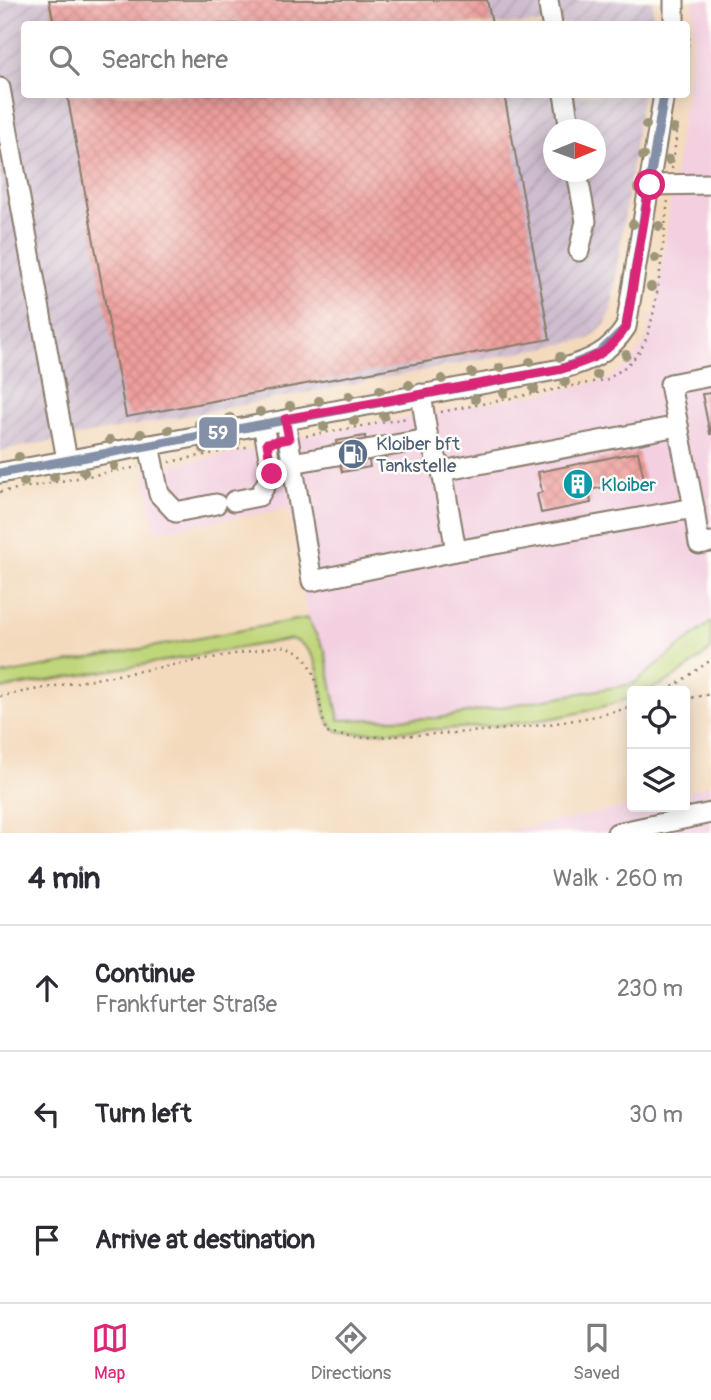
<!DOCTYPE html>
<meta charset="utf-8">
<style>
body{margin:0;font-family:Pangolin,sans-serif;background:#f7f7f7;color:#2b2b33}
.controls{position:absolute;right:21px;bottom:21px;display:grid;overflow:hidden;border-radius:7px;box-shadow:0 4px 18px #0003}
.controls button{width:63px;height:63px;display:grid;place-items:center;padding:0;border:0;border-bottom:2px solid #e1e1e2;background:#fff;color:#2b2b33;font:35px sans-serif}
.compass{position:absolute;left:543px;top:119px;width:63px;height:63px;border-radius:50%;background:#fff;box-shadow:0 4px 18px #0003;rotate:89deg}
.stop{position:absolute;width:21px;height:21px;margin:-16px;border:5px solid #db2777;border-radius:50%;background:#fff}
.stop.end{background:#db2777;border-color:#fff;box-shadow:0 2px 7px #0008}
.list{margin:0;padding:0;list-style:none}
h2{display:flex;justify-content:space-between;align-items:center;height:91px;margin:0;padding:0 28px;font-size:30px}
h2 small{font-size:23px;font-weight:400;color:#7c7c81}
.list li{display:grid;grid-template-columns:46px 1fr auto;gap:21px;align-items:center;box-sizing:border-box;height:126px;padding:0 28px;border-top:2px solid #e1e1e2}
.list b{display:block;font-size:26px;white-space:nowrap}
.list p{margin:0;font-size:23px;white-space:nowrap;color:#7c7c81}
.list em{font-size:23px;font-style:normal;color:#7c7c81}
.icon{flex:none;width:38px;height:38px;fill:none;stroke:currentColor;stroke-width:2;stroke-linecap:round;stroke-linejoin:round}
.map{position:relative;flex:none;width:711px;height:833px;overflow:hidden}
.search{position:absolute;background:#fff;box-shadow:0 4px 18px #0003;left:21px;right:21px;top:21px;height:77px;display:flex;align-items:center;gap:18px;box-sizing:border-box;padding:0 24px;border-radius:7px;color:#7c7c81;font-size:26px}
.sheet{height:469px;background:#fff}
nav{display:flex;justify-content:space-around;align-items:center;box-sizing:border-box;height:98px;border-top:2px solid #e1e1e2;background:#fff;font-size:19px;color:#7c7c81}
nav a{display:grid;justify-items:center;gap:4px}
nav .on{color:#db2777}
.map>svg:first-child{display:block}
</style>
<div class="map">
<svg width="711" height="833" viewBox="0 0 711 833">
<defs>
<pattern id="industrial-furrows" width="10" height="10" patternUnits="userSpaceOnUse" patternTransform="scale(1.75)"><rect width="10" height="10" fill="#cfbdcf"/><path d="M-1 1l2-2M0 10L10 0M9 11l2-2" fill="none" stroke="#b1a2b1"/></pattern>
<pattern id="building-cross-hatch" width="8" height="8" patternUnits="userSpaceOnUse" patternTransform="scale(1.75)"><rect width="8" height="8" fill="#ee9f9c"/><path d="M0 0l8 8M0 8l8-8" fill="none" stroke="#cc8886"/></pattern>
</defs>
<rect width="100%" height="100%" fill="#fdfcf7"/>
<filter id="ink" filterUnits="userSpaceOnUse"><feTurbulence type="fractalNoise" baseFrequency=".0143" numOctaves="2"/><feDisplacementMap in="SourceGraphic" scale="14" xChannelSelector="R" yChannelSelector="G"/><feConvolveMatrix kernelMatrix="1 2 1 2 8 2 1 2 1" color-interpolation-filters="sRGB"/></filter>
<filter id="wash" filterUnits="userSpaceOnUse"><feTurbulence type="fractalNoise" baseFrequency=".00686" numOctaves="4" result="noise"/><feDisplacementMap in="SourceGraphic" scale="28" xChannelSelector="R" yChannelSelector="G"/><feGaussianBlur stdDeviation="1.57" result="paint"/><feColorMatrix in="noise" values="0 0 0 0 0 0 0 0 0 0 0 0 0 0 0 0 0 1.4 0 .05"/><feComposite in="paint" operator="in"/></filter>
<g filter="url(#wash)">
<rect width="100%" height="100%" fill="#f4dabd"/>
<!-- built -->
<g fill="#f3cfe0">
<path d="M693,0H711V622L633,684L438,718L338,720L325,651L307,618L290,508L155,532L144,470L277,445V441L582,386L608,379L631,363L645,341L651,317L655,316L694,35Z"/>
<path d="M711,785V833H496L632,806L685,807V795L697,788Z"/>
</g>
<!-- industrial -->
<path fill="url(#industrial-furrows)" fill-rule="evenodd" d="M0,0H653L652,24H24V94L642,95L611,311L605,325L589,339L0,451ZM554,130H596V172H554Z"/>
<!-- green -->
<path fill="#c0d67a" stroke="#6e794b" stroke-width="2" d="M307,618L325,651L339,720L438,718L633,684L711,622V650C686,668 665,691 632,691V697C545,730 446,728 355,733C350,732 343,733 338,731C312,721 335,655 292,639L0,689V675Z"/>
<g id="blocks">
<!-- building -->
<g fill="url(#building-cross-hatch)">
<path d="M49,0H487L492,24H54Z"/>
<path d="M67,94H504L550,339L126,417Z"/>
<path d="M711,393V434H710L702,394Z"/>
<path d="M365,436L370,467L342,472L336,441Z"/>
<path d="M638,452L644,479L589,490L591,503L541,513L537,494L542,492L538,472Z"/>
</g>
</g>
</g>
<g filter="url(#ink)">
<use href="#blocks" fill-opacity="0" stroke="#887b6c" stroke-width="2"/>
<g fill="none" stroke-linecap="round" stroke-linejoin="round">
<!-- minor casing -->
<g stroke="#887b6c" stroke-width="23">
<g id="minor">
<path d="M548,0L552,24"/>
<path d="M674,24V0"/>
<path d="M0,88L67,460"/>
<path d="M564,94L570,130"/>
<path d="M577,172L586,221L579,251"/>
<path d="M650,185L711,184"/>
<path d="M421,394L428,439L442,471L456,551"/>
<path d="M285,420L312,581L456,551L694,508L699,544L711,542"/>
<path d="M149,445L159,494L176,512L216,504"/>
<path d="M292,463L428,439"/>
<path d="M442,471L678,426"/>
<path d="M0,473L561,369C590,361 610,352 626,327L664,94"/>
<path d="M234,501L259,496L272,474L263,424"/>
<path d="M694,508L670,384L711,376"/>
<path d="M617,833L711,813"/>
</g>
</g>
<!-- path -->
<g stroke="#887b6c" stroke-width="2.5" stroke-dasharray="2 5" stroke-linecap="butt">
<path d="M686,60L690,32"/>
<path d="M672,169L678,124"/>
<path d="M441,412L608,379C623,369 638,358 645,341C659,309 663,237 668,200"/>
<path d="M306,436L407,418"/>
<path d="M169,462L251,446"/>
<path d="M0,492L138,467"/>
<path d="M667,691L711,660"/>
<path d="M0,696L279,646C323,648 315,702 327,733L355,738C447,733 543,732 632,707"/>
<path d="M685,699L711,694"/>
</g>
<!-- minor -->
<use href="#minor" stroke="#fff" stroke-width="19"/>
<!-- bus-1 casing -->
<g stroke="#fdfcf7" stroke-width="14">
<path id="bus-1" d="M0,473L561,369L598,354L626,327L664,94"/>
</g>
<!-- bus-1 -->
<use href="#bus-1" stroke="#8490a8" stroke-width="9"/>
</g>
<!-- trees -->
<g fill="#9d9577">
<circle cx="646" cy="125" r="5"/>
<circle cx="674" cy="129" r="5"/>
<circle cx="643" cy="156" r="5"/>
<circle cx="669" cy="160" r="5"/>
<circle cx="638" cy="188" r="5"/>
<circle cx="633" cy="224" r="5"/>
<circle cx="659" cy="226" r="5"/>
<circle cx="655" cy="258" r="5"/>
<circle cx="651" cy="287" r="5"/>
<circle cx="626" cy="355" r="5"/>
<circle cx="560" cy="357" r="5"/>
<circle cx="530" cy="362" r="5"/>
<circle cx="500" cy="368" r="5"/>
<circle cx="472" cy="373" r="5"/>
<circle cx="597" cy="375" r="5"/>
<circle cx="442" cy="379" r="5"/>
<circle cx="565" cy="382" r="5"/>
<circle cx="409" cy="385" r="5"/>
<circle cx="534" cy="389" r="5"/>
<circle cx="380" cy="390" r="5"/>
<circle cx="504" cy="393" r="5"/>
<circle cx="349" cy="396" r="5"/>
<circle cx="475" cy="399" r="5"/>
<circle cx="319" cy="401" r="5"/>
<circle cx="290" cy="406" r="5"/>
<circle cx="260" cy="412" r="5"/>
<circle cx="384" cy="416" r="5"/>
<circle cx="230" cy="418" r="5"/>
<circle cx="354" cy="421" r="5"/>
<circle cx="199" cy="424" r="5"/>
<circle cx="324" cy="427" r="5"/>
<circle cx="169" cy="430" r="5"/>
<circle cx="141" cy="434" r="5"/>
<circle cx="110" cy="440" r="5"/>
<circle cx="236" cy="442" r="5"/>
<circle cx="204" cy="449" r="5"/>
<circle cx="19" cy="457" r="5"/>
<circle cx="114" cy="466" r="5"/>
<circle cx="84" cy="472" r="5"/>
<circle cx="54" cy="477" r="5"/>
<circle cx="24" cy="482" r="5"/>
</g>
</g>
<g fill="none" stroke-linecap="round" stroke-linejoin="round" filter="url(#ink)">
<!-- route -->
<path stroke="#db2777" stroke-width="9" d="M272,474L267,443L289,439L285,419L561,369C590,361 610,353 626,327L650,185"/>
</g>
<!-- icons -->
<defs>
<g id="fuel-disc" transform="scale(1.575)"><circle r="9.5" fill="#5c6f8a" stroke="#fdfcf7"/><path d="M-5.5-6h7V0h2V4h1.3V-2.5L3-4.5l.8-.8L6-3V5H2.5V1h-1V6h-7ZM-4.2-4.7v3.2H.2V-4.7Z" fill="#fff"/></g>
<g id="building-disc" transform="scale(1.575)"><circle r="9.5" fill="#0f9aa8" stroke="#fdfcf7"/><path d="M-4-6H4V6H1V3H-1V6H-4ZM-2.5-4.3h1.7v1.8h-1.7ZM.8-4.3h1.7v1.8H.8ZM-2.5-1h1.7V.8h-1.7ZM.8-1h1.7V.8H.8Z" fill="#fff"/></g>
</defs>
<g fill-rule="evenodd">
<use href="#fuel-disc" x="353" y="454"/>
<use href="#building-disc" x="578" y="484"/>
</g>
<g text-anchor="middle" stroke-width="5" stroke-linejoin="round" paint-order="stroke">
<!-- service labels -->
<g font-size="19" fill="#4e5e75" stroke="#fdfcf7" text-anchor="start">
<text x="376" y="450">Kloiber bft<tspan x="376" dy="22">Tankstelle</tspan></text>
</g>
<!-- culture labels -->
<g font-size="19" fill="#0d838f" stroke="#fdfcf7" text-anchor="start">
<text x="601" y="491">Kloiber</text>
</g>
</g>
<rect stroke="#fdfcf7" stroke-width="2.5" x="198" y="416" width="40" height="33" rx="7" fill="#8490a8"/>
<g font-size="19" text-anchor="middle" font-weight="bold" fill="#fff">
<text x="218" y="439">59</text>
</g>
</svg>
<div class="controls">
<button><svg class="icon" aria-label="locate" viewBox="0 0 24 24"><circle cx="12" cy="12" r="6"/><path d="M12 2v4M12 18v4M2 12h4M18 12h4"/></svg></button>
<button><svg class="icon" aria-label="layers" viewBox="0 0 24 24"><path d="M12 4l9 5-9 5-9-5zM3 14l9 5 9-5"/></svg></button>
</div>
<svg class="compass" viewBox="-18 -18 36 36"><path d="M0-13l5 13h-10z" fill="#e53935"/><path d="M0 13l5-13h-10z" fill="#7c7c81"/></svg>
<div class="stop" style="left:650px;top:185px"></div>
<div class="stop end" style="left:272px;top:474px"></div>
<div class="search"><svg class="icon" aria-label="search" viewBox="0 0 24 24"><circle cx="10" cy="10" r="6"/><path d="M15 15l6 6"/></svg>Search here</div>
</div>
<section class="sheet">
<h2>4 min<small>Walk · 260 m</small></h2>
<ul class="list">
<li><svg class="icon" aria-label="ahead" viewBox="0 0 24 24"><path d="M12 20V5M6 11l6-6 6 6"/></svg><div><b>Continue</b><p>Frankfurter Straße</p></div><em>230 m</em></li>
<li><svg class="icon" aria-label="left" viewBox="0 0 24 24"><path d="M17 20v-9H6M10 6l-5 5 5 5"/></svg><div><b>Turn left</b></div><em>30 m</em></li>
<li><svg class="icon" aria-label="arrive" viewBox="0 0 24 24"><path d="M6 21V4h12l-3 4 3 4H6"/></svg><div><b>Arrive at destination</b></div></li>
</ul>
</section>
<nav>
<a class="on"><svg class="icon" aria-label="map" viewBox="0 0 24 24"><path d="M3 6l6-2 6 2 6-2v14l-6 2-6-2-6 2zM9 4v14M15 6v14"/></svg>Map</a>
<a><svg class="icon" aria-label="directions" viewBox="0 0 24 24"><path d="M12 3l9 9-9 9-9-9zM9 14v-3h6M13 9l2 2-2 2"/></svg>Directions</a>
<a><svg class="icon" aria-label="saved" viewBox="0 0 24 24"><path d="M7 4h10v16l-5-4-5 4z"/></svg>Saved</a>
</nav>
